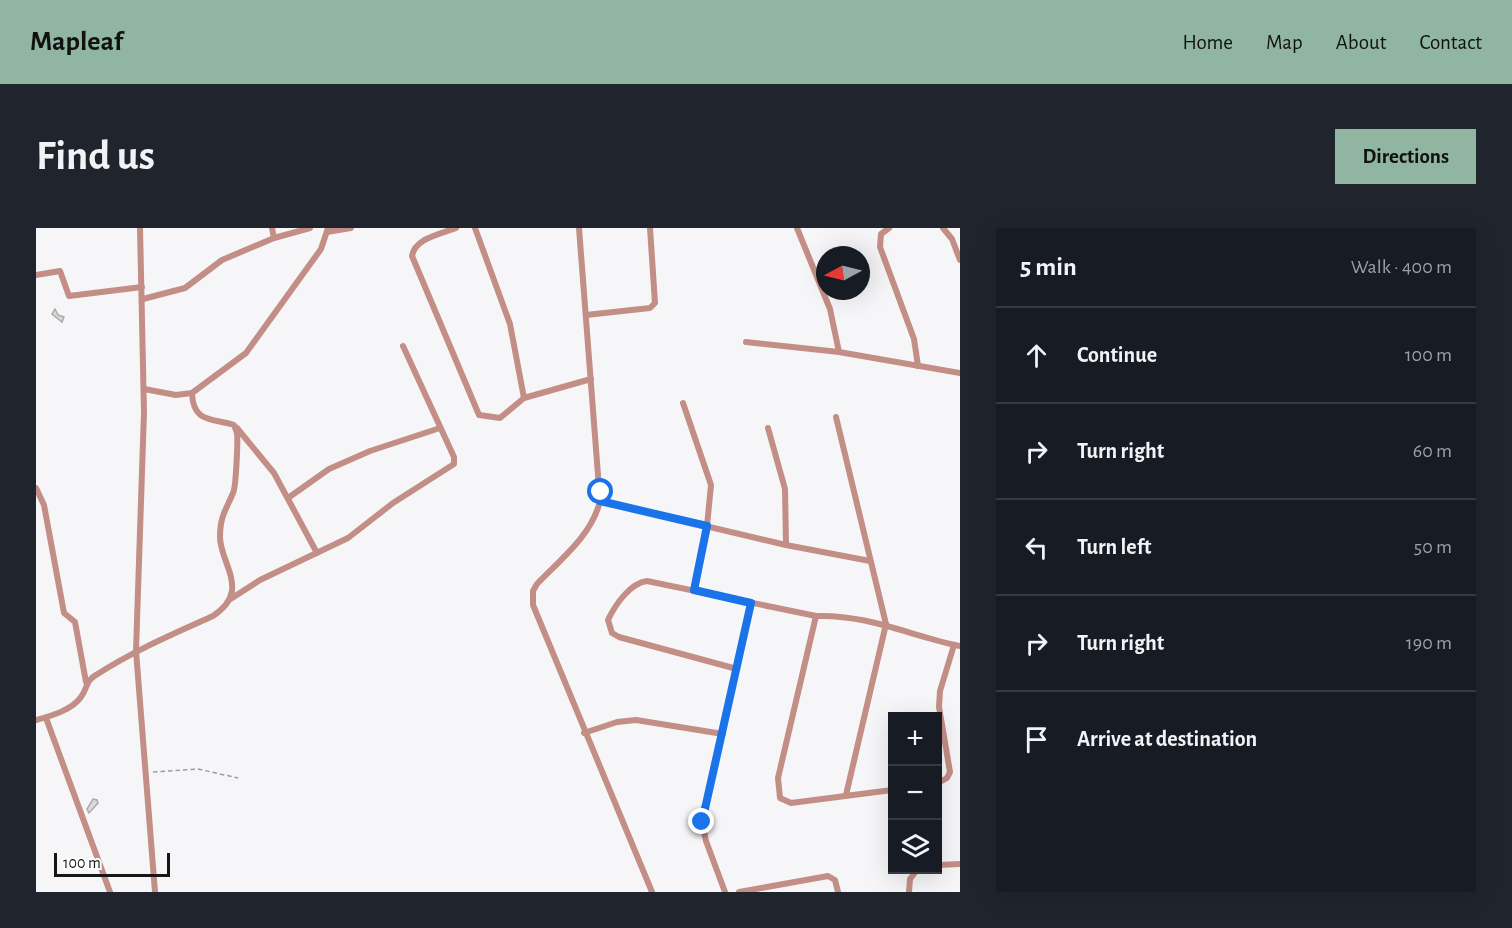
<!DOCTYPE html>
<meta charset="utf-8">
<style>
body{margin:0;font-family:"Alegreya Sans",sans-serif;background:#20242c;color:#f1f3f6}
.controls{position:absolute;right:18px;bottom:18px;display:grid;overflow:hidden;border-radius:0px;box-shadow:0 6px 24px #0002}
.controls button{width:54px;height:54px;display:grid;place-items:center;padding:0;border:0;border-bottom:2px solid #363941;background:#171b24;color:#f1f3f6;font:30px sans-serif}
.compass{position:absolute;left:780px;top:18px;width:54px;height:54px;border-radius:50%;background:#171b24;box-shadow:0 6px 24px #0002;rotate:263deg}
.scale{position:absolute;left:18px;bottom:15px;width:116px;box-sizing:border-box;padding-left:6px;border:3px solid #161617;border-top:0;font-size:16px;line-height:21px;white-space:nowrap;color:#161617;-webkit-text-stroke:4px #fff;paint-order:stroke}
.stop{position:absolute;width:18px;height:18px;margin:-14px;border:4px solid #1a73e8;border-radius:50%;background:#fff}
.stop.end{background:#1a73e8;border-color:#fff;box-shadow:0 2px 6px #0008}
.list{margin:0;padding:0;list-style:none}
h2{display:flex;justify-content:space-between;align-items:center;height:78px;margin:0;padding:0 24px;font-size:26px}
h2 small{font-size:20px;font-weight:400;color:#9ea1a6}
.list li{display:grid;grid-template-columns:39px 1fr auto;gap:18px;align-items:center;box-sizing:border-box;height:96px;padding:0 24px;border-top:2px solid #363941}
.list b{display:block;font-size:22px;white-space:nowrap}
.list em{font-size:20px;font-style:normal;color:#9ea1a6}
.icon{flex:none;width:33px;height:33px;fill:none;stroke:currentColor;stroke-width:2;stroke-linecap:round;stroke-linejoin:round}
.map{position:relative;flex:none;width:924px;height:664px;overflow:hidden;border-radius:0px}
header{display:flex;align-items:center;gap:36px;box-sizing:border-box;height:84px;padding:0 30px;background:#90b5a1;color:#111}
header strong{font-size:28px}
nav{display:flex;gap:33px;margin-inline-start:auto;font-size:21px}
.intro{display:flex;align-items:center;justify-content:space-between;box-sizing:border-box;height:144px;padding:0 36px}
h1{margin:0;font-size:42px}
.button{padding:15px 27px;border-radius:0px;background:#90b5a1;color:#111;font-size:21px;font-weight:700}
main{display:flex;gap:36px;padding:0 36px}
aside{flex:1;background:#171b24;border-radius:0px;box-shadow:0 6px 24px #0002}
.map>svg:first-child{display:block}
</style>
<header>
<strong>Mapleaf</strong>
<nav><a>Home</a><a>Map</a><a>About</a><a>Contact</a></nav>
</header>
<div class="intro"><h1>Find us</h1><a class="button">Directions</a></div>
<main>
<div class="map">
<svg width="924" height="664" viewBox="0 0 924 664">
<rect width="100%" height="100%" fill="#f6f6f8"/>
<!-- building -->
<g fill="#dbd9da" stroke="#acaaab" stroke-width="1.5">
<path d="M19,81L22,87L28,89L26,94L16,86Z"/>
<path d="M57,571L61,572L62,575L53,585L51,581Z"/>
</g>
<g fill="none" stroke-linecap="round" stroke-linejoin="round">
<!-- path -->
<path stroke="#9d9d9f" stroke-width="1.5" stroke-dasharray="4.5 3" stroke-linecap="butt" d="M117,544L162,541L202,550"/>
<!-- street -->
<g stroke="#c38e85" stroke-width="6">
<path d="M104,0L108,184L100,423L119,664"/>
<path d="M236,0L238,10"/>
<path d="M420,0C405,6 379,10 376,28L443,187L464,190L488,170L555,151"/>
<path d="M439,0L474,96L488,170"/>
<path d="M543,0L564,273C556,307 525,331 501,356L497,363V377L616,664"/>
<path d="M761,0L794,81L803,124"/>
<path d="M853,0L845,6L844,19L878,111L882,138"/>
<path d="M907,0L916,11L924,32"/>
<path d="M291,4L315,0"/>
<path d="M0,47L24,43L33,68L106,59"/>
<path d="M107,71L149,60L186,32L238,10L274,0"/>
<path d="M550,87L614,80L619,75L614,0"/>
<path d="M710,114L803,124L924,145"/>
<path d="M108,161L140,167L156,165L210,125L285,21L292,0"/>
<path d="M647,175L675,257L671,298L659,362"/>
<path d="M800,189L850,396L810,567"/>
<path d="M201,200L238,245L281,325"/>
<path d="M732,200L749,261L750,317"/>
<path d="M0,260L8,277L28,385L39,394L50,454"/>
<path d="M252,270L293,241L334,223L404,200"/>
<path d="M564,273L750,317L834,333"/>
<path d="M193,372L224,352L312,310L357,275L418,236V229L367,118"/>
<path d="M780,388L742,550L744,570L755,575L856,562"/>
<path d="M701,441L583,409L576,405L572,392C579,377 594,355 611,353L780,388C831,386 875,408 924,418"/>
<path d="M10,490L74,664"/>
<path d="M0,492C15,488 36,482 45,469C52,460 49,453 60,447C97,423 137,406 177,388C186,382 194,375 196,363C198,344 184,327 184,309C184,288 190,282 197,265C200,260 202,212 201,205L198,197C176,190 157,195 156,165"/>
<path d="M548,505L581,494L600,492L687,506"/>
<path d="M902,555L911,550L914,544L903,479L904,463L918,417"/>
<path d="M902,637L924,636"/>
<path d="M689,664L670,613L666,594L715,375"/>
<path d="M703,664L792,648L799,652L802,664"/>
<path d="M873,664L874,651L881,642"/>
</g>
</g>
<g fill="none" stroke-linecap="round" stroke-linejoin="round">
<!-- route -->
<path stroke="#1a73e8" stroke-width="8" d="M565,264L564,273L671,298L658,362L715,375L666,594"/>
</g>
</svg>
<div class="controls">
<button>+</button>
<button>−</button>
<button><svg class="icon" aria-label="layers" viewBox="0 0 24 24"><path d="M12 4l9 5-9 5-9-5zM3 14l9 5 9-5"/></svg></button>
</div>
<svg class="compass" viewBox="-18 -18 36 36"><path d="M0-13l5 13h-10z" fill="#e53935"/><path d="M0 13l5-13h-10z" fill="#9ea1a6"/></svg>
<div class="scale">100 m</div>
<div class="stop" style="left:565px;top:264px"></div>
<div class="stop end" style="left:666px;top:594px"></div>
</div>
<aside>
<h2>5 min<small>Walk · 400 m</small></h2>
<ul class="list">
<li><svg class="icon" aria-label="ahead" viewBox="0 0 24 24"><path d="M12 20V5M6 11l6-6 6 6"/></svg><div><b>Continue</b></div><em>100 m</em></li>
<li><svg class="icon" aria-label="right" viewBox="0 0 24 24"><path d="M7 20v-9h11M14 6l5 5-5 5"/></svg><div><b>Turn right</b></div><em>60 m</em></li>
<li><svg class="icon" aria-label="left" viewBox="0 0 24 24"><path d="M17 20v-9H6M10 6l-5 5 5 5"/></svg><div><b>Turn left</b></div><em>50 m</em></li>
<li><svg class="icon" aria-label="right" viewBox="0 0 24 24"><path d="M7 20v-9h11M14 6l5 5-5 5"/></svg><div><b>Turn right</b></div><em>190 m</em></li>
<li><svg class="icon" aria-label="arrive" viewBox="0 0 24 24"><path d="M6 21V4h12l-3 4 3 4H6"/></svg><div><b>Arrive at destination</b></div></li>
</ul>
</aside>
</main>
